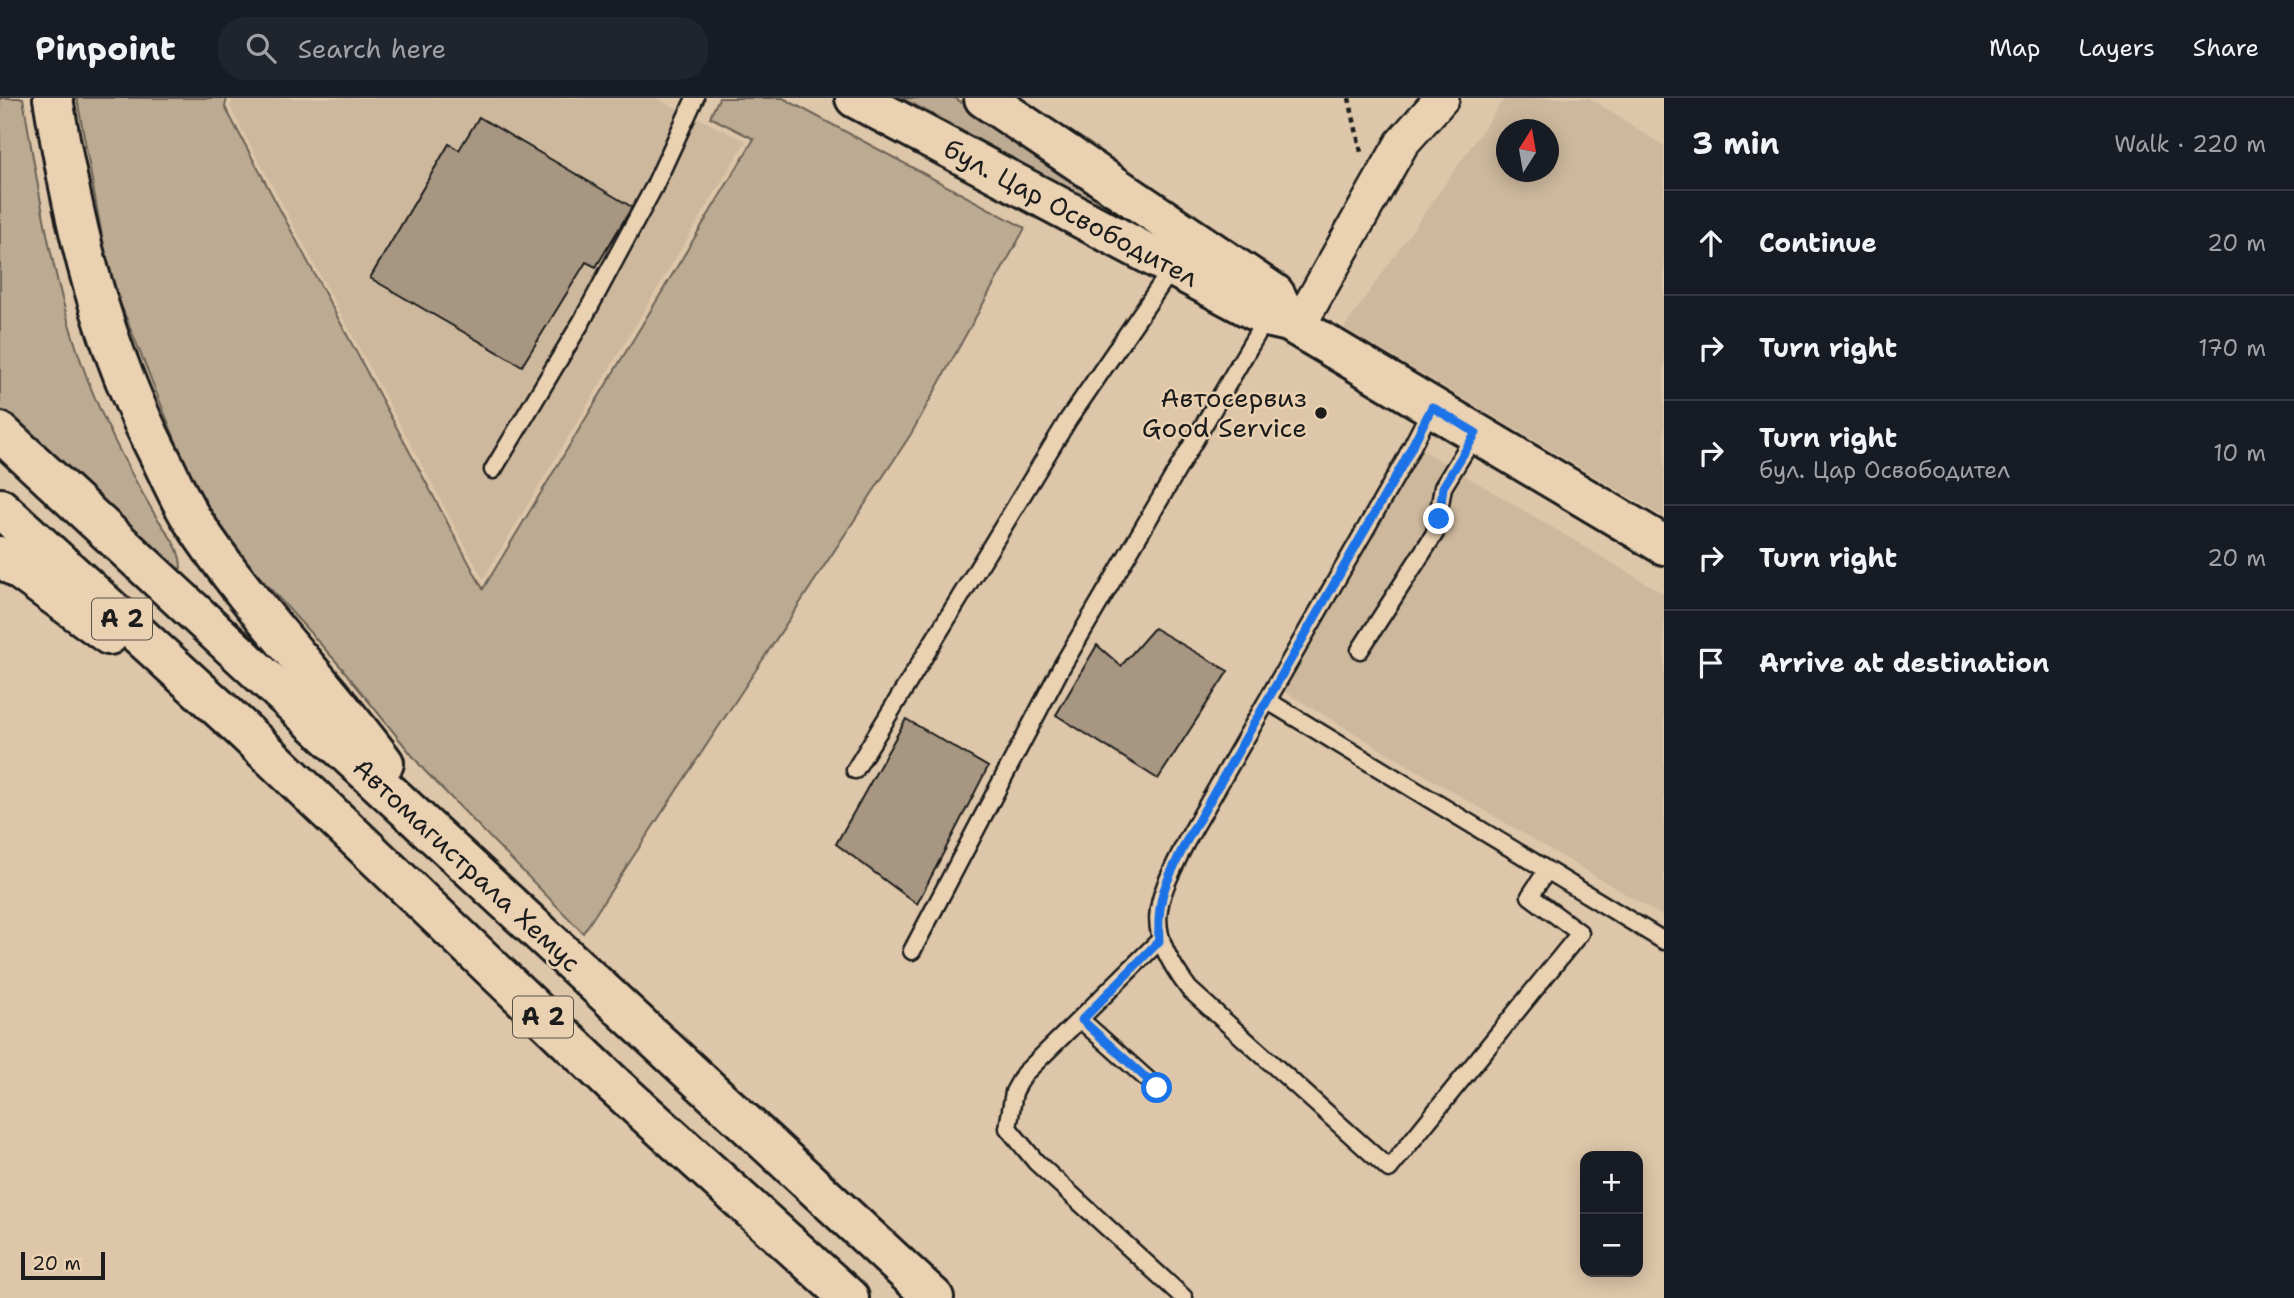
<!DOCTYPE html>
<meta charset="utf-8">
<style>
body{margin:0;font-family:"Shantell Sans",sans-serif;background:#20242c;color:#f1f3f6}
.controls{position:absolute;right:21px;bottom:21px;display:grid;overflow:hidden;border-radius:14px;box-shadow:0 4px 18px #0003}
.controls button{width:63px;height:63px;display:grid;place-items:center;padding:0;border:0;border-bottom:2px solid #363941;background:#171b24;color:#f1f3f6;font:35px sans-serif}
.compass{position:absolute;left:1496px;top:21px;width:63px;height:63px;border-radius:50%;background:#171b24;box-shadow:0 4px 18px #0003;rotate:11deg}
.scale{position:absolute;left:21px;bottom:18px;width:84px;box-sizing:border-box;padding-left:7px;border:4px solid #1c1c1c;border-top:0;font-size:19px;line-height:24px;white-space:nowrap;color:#1c1c1c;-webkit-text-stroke:5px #e9d1b2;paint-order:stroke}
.stop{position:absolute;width:21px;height:21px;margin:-16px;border:5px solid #1a73e8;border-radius:50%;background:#fff}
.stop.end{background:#1a73e8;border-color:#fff;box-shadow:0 2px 7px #0008}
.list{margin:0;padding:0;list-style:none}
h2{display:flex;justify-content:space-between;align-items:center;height:91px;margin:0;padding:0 28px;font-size:30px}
h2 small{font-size:23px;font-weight:400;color:#9ea1a6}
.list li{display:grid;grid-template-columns:46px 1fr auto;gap:21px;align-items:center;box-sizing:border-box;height:105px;padding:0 28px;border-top:2px solid #363941}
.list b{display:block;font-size:26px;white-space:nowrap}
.list p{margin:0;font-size:23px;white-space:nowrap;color:#9ea1a6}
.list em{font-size:23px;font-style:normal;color:#9ea1a6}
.icon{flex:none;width:38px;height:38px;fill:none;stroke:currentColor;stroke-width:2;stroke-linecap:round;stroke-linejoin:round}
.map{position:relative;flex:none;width:1664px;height:1200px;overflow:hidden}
header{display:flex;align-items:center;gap:42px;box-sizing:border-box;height:98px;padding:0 35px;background:#171b24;border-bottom:2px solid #363941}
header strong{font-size:33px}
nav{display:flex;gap:38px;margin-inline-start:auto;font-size:24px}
.search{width:490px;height:63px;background:#20242c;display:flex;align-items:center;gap:18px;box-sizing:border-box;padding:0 24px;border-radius:28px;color:#9ea1a6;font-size:26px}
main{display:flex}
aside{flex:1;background:#171b24}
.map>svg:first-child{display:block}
</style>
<header>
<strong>Pinpoint</strong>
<div class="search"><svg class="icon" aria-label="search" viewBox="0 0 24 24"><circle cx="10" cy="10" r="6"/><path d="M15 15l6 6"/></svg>Search here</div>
<nav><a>Map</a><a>Layers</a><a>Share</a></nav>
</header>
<main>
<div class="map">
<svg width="1664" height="1200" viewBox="0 0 1664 1200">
<rect width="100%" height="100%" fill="#ddc6a9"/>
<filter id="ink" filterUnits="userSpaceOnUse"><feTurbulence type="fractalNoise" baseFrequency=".0143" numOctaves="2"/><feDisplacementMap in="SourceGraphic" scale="14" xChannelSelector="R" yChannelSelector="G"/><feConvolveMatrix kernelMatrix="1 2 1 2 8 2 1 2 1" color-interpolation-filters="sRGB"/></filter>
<g filter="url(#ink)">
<!-- built -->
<g fill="#cdb89d" fill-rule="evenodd">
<path d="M233,0H655L746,43L483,481L230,9Z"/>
<path d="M1505,0H1589L1664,48V419L1344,230ZM1506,32H1548V74H1506Z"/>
<path d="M1412,346L1664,496V819L1270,585Z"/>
</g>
<!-- green -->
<g fill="#bcaa92" stroke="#6c6357" stroke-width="2">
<path d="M0,0H23C39,96 53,189 87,280C104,325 127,369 151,410C162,430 181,447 181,470L167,471L0,311Z"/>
<path d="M77,0H227L225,9L483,491L754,41L710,19L719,0H783L1025,130L911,336L583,835L424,672L341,569L215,429L177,346L109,177Z"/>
<path d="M901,0H955L1145,133L915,7Z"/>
</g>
<!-- building -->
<g fill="#a79681" stroke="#1c1c1c" stroke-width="2">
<path d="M479,19L632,109L596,169L586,164L522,268L370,180L449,46L459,52Z"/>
<path d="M1154,530L1228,573L1158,681L1056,617L1097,547L1121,568Z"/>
<path d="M906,621L988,669L917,806L836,746Z"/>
</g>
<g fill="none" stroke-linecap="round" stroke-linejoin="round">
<!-- lane casing -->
<g stroke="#1c1c1c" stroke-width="21">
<g id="lane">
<path d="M1432,309L1404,364L1186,744C1154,808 1143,829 1189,891L1389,1071L1580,835L1530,798L1546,774"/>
<path d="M493,372L582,223L654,89L695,0"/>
<path d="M1360,552L1435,435L1443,389L1476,335"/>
<path d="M1268,603L1664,843"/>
<path d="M855,672L1068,322L1173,169"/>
<path d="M1159,843L1024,976L1014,994L1008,1030L1036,1064L1184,1200"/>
<path d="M912,853L1061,570L1267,219"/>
<path d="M1081,922L1157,990"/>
</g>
</g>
<!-- street casing -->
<g stroke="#1c1c1c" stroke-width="38">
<path id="street" d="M1298,229L1402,45L1442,0"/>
</g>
<!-- secondary casing -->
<g stroke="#1c1c1c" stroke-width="44">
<g id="secondary">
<path d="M855,0L1267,219L1289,224L1664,447"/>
<path d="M984,0L1275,196L1285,216"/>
</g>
</g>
<!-- highway casing -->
<g stroke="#1c1c1c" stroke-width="44">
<g id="highway">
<path d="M53,0C74,130 101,245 162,363C171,382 180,402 191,420C247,507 322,582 384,665"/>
<path d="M0,334L934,1200"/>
<path d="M0,410L243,632L615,988L849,1200"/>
<path d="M0,458L109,537"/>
</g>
</g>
<!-- path -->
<path stroke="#1c1c1c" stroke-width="4.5" stroke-dasharray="5 5" stroke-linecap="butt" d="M1349,0L1361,54"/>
<!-- lane -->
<use href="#lane" stroke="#e9d1b2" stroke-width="16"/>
<!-- street -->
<use href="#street" stroke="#e9d1b2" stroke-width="33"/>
<!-- secondary -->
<use href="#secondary" stroke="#e9d1b2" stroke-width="38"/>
<!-- highway -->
<use href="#highway" stroke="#e9d1b2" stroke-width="38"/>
</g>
</g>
<g fill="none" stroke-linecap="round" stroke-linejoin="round" filter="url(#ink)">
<!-- route -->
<path stroke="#1a73e8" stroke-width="9" d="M1157,990L1082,922L1159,843C1157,796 1166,785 1186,744L1404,364L1432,309L1476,335L1443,389L1439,421"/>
</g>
<!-- markers -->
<circle fill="#1c1c1c" stroke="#e9d1b2" stroke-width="2.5" cx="1321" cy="315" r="7"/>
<g text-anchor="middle" stroke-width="5" stroke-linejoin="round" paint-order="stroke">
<!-- shield labels -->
<g fill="#e9d1b2" stroke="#5a5249" stroke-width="2">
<rect x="92" y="500.5" width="60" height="41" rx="5"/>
<rect x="513" y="898.5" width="60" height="41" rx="5"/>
</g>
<g font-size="24" font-weight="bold" fill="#1c1c1c">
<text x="122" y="529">A 2</text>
<text x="543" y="927">A 2</text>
</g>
<!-- street labels -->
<g font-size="26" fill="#1c1c1c" stroke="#e9d1b2">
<text transform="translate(1071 115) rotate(28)" y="9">бул. Цар Освободител</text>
<text transform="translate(467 767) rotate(43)" y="9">Автомагистрала Хемус</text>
</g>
<!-- poi labels -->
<g font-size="26" fill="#1c1c1c" stroke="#e9d1b2" text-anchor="end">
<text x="1307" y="309">Автосервиз<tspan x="1307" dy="30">Good Service</tspan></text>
</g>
</g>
</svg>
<div class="controls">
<button>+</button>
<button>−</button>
</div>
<svg class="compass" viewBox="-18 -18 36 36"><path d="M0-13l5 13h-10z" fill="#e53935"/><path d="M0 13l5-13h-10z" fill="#9ea1a6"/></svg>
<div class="scale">20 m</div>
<div class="stop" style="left:1157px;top:990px"></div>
<div class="stop end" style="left:1439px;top:421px"></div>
</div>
<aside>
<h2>3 min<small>Walk · 220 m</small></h2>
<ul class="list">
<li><svg class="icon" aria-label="ahead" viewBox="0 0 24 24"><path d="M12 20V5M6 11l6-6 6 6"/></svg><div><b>Continue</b></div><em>20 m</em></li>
<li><svg class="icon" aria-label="right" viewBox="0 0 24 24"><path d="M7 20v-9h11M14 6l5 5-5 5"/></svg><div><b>Turn right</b></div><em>170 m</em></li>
<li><svg class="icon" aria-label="right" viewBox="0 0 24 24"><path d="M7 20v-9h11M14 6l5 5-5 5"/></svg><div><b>Turn right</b><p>бул. Цар Освободител</p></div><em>10 m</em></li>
<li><svg class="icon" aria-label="right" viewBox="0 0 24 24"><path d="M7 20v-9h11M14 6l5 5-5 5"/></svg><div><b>Turn right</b></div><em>20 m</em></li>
<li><svg class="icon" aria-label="arrive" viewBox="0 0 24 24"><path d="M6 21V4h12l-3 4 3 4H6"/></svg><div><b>Arrive at destination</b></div></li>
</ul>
</aside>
</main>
